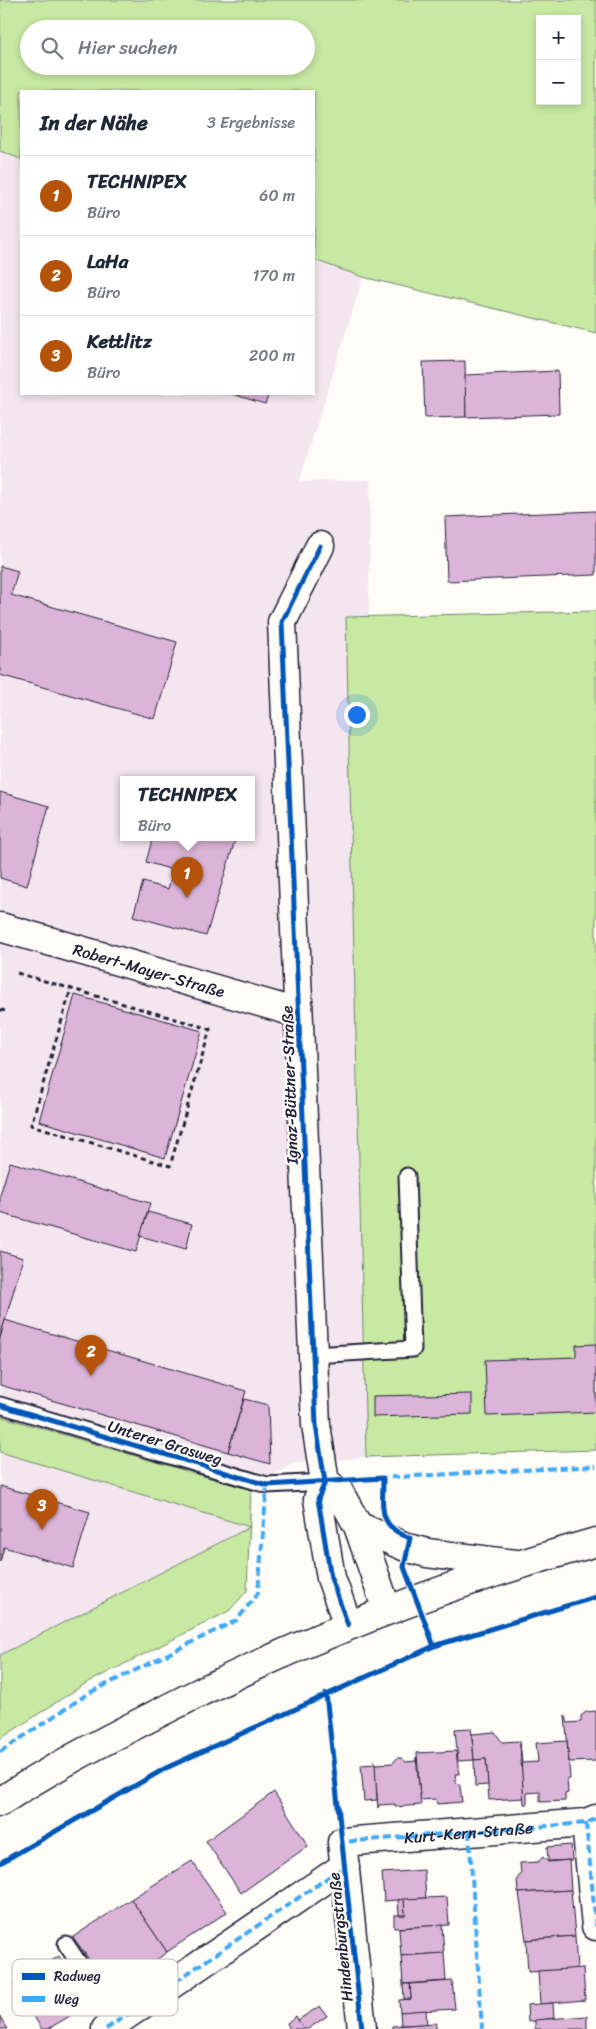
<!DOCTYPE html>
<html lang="de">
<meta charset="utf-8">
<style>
body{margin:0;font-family:Sriracha,sans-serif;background:#f6f6f7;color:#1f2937}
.controls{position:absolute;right:15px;top:15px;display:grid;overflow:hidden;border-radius:0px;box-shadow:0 2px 8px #0003}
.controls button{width:45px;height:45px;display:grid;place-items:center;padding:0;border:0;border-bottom:1px solid #e0e1e3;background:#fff;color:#1f2937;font:25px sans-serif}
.you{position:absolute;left:356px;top:714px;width:18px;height:18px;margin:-12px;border:4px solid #fff;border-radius:50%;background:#1a73e8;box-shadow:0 0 0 8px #1a73e833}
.badge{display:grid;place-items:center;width:32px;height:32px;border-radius:50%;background:#b45309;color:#fff;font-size:16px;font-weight:700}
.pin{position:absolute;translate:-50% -41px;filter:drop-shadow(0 1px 2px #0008)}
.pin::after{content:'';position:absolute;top:26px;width:18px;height:15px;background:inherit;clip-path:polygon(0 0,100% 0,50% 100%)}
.popup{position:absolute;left:120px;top:776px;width:135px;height:65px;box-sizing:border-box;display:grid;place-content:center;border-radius:0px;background:#fff;filter:drop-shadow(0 1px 4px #0005);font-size:16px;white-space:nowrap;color:#747a83}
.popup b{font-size:19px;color:#1f2937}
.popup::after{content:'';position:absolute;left:50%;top:100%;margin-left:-10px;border:10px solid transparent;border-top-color:#fff}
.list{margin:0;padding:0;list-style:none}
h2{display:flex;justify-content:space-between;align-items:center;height:65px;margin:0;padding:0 20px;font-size:21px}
h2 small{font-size:16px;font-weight:400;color:#747a83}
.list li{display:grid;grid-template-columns:32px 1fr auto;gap:15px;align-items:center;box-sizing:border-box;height:80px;padding:0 20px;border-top:1px solid #e0e1e3}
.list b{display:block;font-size:19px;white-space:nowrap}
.list p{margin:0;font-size:16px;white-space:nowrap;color:#747a83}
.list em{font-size:16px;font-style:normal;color:#747a83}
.icon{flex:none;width:28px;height:28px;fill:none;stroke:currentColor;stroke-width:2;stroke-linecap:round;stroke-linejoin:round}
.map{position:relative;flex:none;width:596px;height:2029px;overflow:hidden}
.search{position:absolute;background:#fff;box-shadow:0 2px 8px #0003;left:20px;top:20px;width:295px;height:55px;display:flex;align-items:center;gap:12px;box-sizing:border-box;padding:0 18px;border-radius:28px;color:#747a83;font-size:19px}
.panel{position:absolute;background:#fff;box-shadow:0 2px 8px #0003;left:20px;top:90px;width:295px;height:305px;border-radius:0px}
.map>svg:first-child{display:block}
</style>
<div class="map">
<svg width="596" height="2029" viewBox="0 0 596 2029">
<rect width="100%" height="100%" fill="#fdfcf7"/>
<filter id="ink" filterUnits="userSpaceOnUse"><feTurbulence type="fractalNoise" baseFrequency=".02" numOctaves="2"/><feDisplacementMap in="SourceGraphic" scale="10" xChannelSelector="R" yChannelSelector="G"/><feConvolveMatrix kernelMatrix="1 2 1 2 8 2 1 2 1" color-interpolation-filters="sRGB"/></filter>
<g filter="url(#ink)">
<!-- built -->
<path fill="#f3e6ee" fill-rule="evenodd" d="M0,151L21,159V394H314V260L363,277L299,482L370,480L369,616L346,617L366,1457L292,1464L251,1490V1527L0,1655ZM123,779H251V837H123Z"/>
<!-- green -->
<g fill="#c7e9a2" stroke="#74866e" fill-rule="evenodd">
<path d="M0,0H596V333L363,277L314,260V91H21V159L0,151ZM540,19H577V101H540ZM29,29H306V66H29Z"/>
<path d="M596,611V1450L366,1457L346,617Z"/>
<path d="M0,1416L251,1490L247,1591L229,1611L83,1685L0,1739V1655L250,1527L0,1452Z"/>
</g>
<!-- building -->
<g fill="#dcb3d9" stroke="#22223b">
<path d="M465,361L466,417L425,418L423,362Z"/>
<path d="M558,371L559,414L466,417L465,375Z"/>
<path d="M232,394H269L265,404Z"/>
<path d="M596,511V575L447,581L445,517Z"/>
<path d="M0,566L18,571L11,595L177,642L155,719L0,675Z"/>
<path d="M0,792L49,806L27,886L0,878Z"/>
<path d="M153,837H236L206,936L133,916L143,882L168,889L173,870L146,862Z"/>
<path d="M75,995L202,1031L165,1158L39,1121Z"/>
<path d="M10,1162L150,1203L136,1252L0,1213V1195Z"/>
<path d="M148,1212L192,1224L186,1249L140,1236Z"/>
<path d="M0,1251L23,1258L0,1338Z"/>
<path d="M5,1320L246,1391L228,1452L0,1385V1338Z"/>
<path d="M596,1344V1412L487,1416L485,1360L576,1357V1345Z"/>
<path d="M472,1394V1414L373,1417V1396Z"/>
<path d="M244,1399L268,1405L270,1464L228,1452Z"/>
<path d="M0,1486L90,1512L73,1568L4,1547L0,1562Z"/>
<path d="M596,1711V1761L569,1762L565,1715L568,1723L581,1722V1716L586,1712Z"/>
<path d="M471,1728L474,1760L458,1761L455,1729Z"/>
<path d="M495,1732L502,1742L520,1741L524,1798L489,1800L486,1759L474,1760L472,1734Z"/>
<path d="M567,1741L570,1779H567L568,1793L565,1794V1801L540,1802V1792L527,1793V1804H524L520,1744L522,1763L538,1762L536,1743Z"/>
<path d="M456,1751L459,1774H455L456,1782L460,1786L462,1802L437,1804L436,1799L420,1800L417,1753Z"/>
<path d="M416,1757L421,1805L395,1807V1804L379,1805L378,1808L374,1760L376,1764L393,1763L397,1758H401L406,1762L416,1761Z"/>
<path d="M486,1759L488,1785L475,1786L474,1760Z"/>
<path d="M375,1764L377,1800L364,1801L361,1765Z"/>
<path d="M274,1792L308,1846L241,1893L206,1841Z"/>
<path d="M571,1845L572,1860L548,1861L547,1847Z"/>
<path d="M543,1857L548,1862L569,1860L571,1890L518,1893L517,1879L521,1874L520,1863L538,1862Z"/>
<path d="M192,1861L227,1912L167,1952L131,1899Z"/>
<path d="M424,1870L426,1898L384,1901L382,1873Z"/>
<path d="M571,1890L575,1936L526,1940L519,1893Z"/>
<path d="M447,1897L449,1925L394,1928V1915H405L404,1899Z"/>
<path d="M131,1899L167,1952L113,1993L73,1937Z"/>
<path d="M404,1899L405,1915H399L398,1900Z"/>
<path d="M442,1925L444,1953L401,1956L399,1928Z"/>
<path d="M575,1936L577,1969L528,1972L526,1940Z"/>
<path d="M444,1953L446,1981L403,1984L401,1956Z"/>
<path d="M59,1956L90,2004L48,2029H42L13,1985Z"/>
<path d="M583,1968L585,2000L540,2004L538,1971Z"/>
<path d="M452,1981L455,2009L400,2012L399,2000L411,1999L410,1984Z"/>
<path d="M403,1984H410L411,1999H404Z"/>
<path d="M553,2003L554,2018L528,2022L527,2005Z"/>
<path d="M320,2006L327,2016L308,2029H304L298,2020Z"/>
<path d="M426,2010L427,2024L401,2025L400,2012Z"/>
<path d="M296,2016L298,2020L304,2029H290L287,2023Z"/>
<path d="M587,2016V2029H535V2020Z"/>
<path d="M0,2017L8,2029H0Z"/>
<path d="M436,2023V2029H392V2026Z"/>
</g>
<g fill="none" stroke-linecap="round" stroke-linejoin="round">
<!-- service casing -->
<g stroke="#22223b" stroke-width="19">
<g id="service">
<path d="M313,1355L413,1349L407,1176"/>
<path d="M0,1405L267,1485L325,1482"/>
<path d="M66,1944L118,2021"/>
</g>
</g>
<!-- minor casing -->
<g stroke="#22223b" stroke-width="31">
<g id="minor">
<path d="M320,546L282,622L316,1425L325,1482L318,1499L331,1578L348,1625"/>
<path id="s1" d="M0,927L298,1013"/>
<path d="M325,1482L339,1492L358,1526L387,1610"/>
<path d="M358,1526L408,1548L427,1553L516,1564"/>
<path d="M586,1823L596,1926"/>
<path d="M106,2029L345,1866"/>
<path d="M362,2029L342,1842L586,1823L596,1819"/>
</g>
</g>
<!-- tertiary casing -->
<g stroke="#22223b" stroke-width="31">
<path id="tertiary" d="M0,1802C48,1770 100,1743 151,1717C293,1643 441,1585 596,1542"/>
</g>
<!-- path -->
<g stroke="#22223b" stroke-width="3" stroke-dasharray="5 4" stroke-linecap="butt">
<path d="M17,973L210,1029L170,1166L31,1125L71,989"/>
<path d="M0,1010L6,1011"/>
</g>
<!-- service -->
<use href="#service" stroke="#fdfcf7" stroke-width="15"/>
<!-- minor -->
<use href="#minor" stroke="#fdfcf7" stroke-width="28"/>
<!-- tertiary -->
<use href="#tertiary" stroke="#fdfcf7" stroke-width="28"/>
<!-- quiet -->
<g stroke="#3fa9f5" stroke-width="4" stroke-dasharray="8 4" stroke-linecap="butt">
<path d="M379,1478L596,1466"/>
<path d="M0,1752L89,1693L237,1620L258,1593L267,1485"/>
<path d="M586,1823L596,1926"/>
<path d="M469,1831L482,2029"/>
<path id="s2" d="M342,1837V1842L586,1823L596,1819"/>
<path d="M106,2029L345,1866"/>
</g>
<!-- cycleway casing -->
<g stroke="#fdfcf7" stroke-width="8">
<g id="cycleway">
<path d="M320,546L282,622L316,1425L325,1482L318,1499L331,1578L348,1625"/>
<path d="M0,1405L267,1485L383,1478C383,1508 377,1526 410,1538L404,1567L434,1646"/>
<path d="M326,1694L362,2029"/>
<path d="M0,1863L166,1768L434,1646L596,1597"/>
</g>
</g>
<!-- cycleway -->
<use href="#cycleway" stroke="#0057b8" stroke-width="5"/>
</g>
</g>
<g text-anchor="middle" stroke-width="5" stroke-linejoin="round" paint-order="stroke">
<!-- street labels -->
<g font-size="16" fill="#22223b" stroke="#fdfcf7">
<text dy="6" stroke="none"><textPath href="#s1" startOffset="155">Robert-Mayer-Straße</textPath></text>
<text transform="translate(289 1085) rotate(-92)" y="6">Ignaz-Büttner-Straße</text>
<text transform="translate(165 1442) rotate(17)" y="6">Unterer Grasweg</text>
<text dy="6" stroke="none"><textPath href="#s2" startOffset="132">Kurt-Kern-Straße</textPath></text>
<text transform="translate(340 1937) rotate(-96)" y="6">Hindenburgstraße</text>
</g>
</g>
<!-- legend -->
<rect x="12" y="1959" width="166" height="57" rx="8" fill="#fdfcf7" stroke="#bbbbbf" stroke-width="1"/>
<rect x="22" y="1973" width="23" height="7" fill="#0057b8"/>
<rect x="22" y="1996" width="23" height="6" fill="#3fa9f5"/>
<g font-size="14" fill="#22223b">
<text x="54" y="1981">Radweg</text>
<text x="54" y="2004">Weg</text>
</g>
</svg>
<div class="controls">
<button>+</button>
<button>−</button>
</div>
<div class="you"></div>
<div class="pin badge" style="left:187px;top:898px">1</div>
<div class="popup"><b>TECHNIPEX</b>Büro</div>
<div class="pin badge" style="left:91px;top:1376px">2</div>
<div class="pin badge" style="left:42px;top:1530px">3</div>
<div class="search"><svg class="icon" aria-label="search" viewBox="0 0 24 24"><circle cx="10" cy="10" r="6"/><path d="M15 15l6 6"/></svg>Hier suchen</div>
<section class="panel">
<h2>In der Nähe<small>3 Ergebnisse</small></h2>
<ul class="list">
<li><span class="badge">1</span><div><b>TECHNIPEX</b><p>Büro</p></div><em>60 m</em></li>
<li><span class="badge">2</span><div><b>LaHa</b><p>Büro</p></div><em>170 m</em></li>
<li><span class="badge">3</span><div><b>Kettlitz</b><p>Büro</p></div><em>200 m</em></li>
</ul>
</section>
</div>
